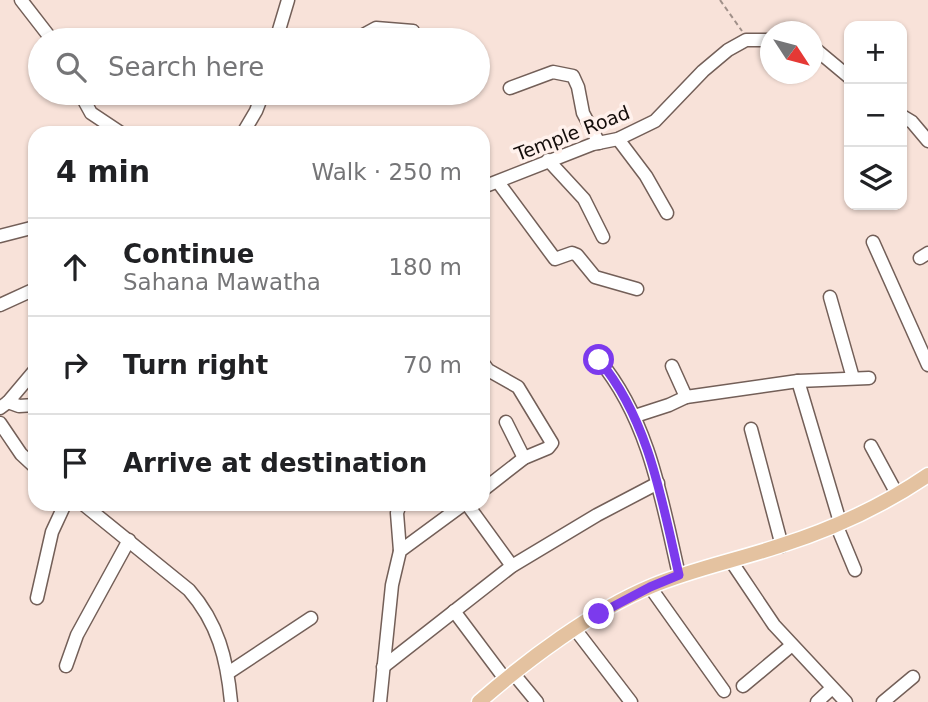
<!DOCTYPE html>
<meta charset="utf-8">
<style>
body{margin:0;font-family:"DejaVu Sans",sans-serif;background:#f6f6f6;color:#202124}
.controls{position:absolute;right:21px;top:21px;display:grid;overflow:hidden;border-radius:14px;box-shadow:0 2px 5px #0004}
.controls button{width:63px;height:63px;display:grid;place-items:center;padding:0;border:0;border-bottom:2px solid #e0e0e0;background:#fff;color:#202124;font:35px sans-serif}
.compass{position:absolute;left:760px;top:21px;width:63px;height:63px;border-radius:50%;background:#fff;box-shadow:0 2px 5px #0004;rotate:126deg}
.stop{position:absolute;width:21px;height:21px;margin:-16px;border:5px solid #7c3aed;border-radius:50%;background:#fff}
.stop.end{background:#7c3aed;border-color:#fff;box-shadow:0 2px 7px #0008}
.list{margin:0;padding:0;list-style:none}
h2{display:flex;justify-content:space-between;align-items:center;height:91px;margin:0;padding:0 28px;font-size:30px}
h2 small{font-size:23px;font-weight:400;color:#757577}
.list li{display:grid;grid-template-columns:46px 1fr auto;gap:21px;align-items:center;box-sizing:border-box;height:98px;padding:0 28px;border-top:2px solid #e0e0e0}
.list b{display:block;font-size:26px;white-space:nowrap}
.list p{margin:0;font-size:23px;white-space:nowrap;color:#757577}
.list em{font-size:23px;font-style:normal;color:#757577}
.icon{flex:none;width:38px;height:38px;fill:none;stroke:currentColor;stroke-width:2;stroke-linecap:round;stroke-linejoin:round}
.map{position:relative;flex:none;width:928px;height:702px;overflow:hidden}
.search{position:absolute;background:#fff;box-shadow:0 2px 5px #0004;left:28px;top:28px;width:462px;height:77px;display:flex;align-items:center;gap:18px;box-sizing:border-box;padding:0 24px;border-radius:38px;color:#757577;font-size:26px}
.panel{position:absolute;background:#fff;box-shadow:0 2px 5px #0004;left:28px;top:126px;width:462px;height:385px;border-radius:21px}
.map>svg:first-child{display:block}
</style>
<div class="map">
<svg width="928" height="702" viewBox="0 0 928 702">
<rect width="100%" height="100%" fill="#f8e2d9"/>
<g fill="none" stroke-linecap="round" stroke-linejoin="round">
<!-- minor casing -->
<g stroke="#735f58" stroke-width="15">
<g id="minor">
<path d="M21,0L52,40"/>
<path d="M276,37L298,40"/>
<path d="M276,40L288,0"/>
<path d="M354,40L376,28L413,31"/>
<path d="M813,47L849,77"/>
<path d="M510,88L553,72L573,76L578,87L583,113L599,143"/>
<path d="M80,93L91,113L121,133"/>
<path d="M902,116L912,122L928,141"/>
<path d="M243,133L256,111L263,93"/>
<path d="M618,139L646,176L667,213"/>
<path d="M548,160L584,199L603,237"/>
<path d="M498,182L555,259L572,253L577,255L595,277L637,289"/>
<path d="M483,187L593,144L618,139L655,121L703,71L728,50L746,40H771"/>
<path d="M0,236L35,227"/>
<path d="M873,242L928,365"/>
<path d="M920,258L928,253"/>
<path d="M830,297L853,378"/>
<path d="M0,305L35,289"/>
<path d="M599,360C649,420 662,501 679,575"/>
<path d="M483,363L488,370L518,387L552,443L548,448L524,458L483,490"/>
<path d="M798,381L840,522"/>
<path d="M686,397L798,381L869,378"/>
<path d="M8,402L19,406L35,405"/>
<path d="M0,408L8,402L35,370"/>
<path d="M635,416L669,405L686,397L672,366"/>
<path d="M506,422L524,458"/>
<path d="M0,423L21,454L35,467"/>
<path d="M751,429L782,546"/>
<path d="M871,446L897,494"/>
<path d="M83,504L189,590C218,623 227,659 231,702"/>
<path d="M400,504L397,513L400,551"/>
<path d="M467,504L512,566"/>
<path d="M836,524L855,570"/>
<path d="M731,561L774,625L846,702"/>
<path d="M650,587L724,691"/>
<path d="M37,598L52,532L65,504"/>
<path d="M454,611L505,679"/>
<path d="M575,629L631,702"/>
<path d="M66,666L77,635L129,540"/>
<path d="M383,667L512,566L597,515L658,483"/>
<path d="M228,673L311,618"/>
<path d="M513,673L537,702"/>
<path d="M743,686L792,645"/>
<path d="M380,702L392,585L400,551L464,504"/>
<path d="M817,702L832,688"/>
<path d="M883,702L913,677"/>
</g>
</g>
<!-- major casing -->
<g stroke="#fff" stroke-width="17">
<path id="major" d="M479,702C527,660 592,611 652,586C693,569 737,560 779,546C830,530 884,505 928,475"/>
</g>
<!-- path -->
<path stroke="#a09089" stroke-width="2" stroke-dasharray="5 3.5" stroke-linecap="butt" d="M720,0L742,31"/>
<!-- minor -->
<use href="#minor" stroke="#fff" stroke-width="12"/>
<!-- major -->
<use href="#major" stroke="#e4c2a0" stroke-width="14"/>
</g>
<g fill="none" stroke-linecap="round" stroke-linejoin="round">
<!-- route -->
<path stroke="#7c3aed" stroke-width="9" d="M599,614L650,587L679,575C662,501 649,420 599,360"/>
</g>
<g text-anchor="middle" stroke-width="7" stroke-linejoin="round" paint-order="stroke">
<!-- street labels -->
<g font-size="19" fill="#140d0a" stroke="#fff1ec">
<text transform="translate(572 133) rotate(-21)" y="7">Temple Road</text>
</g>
</g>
</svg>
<div class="controls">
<button>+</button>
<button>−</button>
<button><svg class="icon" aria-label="layers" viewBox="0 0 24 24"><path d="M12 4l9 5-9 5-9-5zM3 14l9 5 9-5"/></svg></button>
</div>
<svg class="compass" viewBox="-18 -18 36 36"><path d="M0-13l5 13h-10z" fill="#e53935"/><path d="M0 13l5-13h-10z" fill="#757577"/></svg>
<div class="stop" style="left:599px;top:360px"></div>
<div class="stop end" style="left:599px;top:614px"></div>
<div class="search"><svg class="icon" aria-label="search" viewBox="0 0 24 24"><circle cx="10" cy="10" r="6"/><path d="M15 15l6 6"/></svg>Search here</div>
<section class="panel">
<h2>4 min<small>Walk · 250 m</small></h2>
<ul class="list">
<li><svg class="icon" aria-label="ahead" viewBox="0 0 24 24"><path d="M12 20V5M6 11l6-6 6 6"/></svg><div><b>Continue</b><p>Sahana Mawatha</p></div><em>180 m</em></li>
<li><svg class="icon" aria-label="right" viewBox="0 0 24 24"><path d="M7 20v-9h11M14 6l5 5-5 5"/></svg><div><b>Turn right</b></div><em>70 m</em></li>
<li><svg class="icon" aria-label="arrive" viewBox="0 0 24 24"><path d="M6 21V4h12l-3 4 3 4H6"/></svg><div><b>Arrive at destination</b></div></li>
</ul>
</section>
</div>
